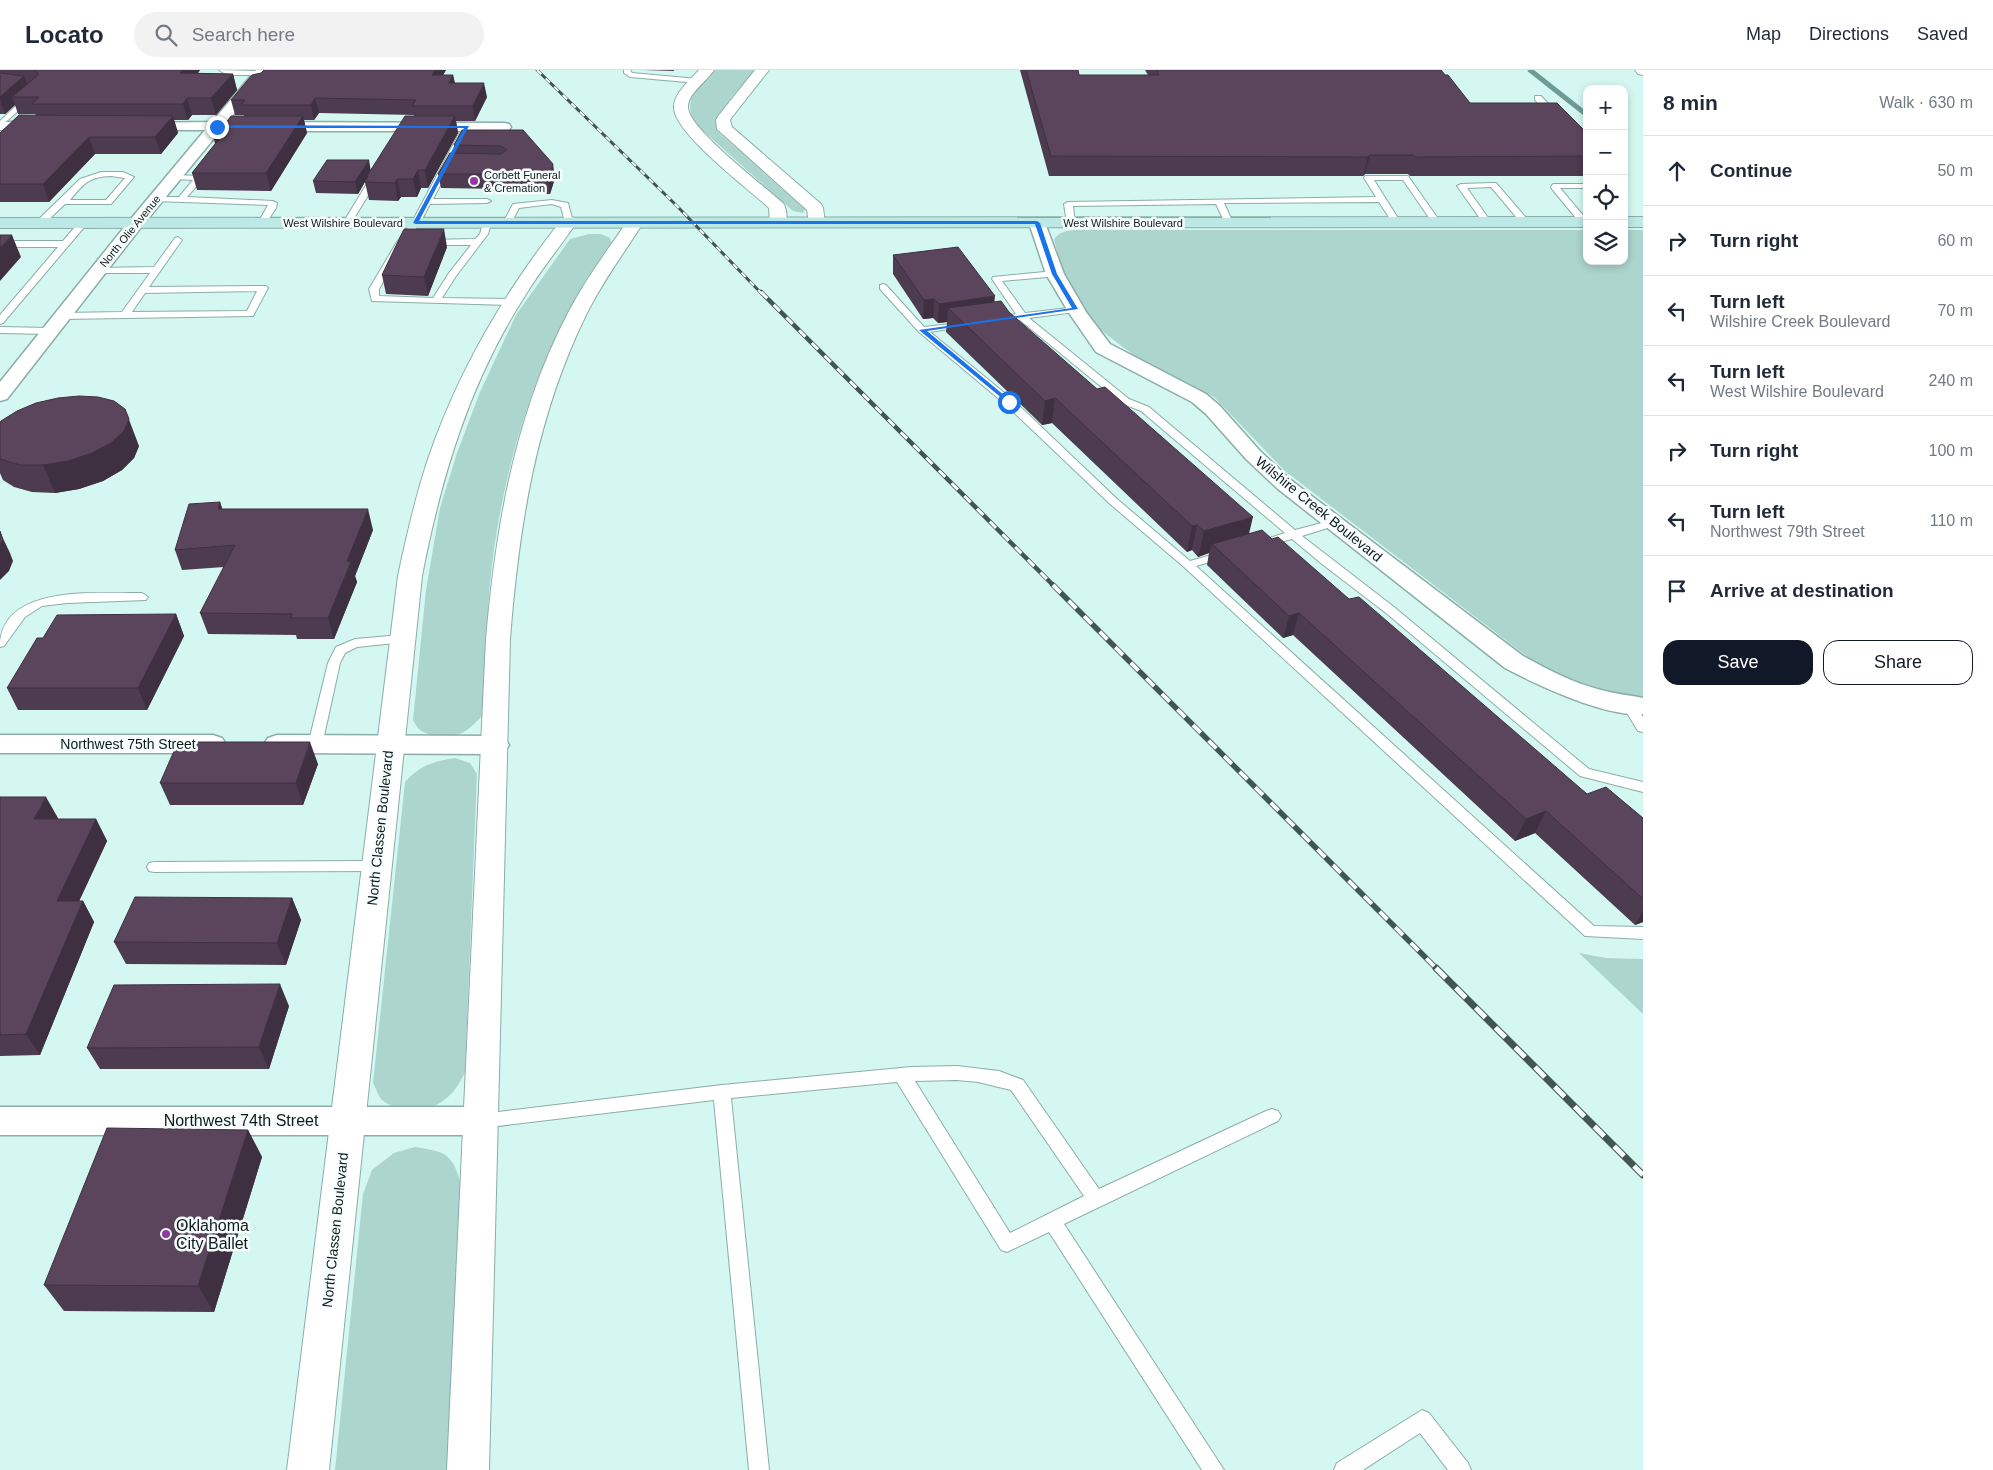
<!DOCTYPE html>
<meta charset="utf-8">
<style>
body{margin:0;font-family:Helvetica,sans-serif;background:#f2f2f3;color:#1f2937}
.controls{position:absolute;right:15px;top:15px;display:grid;overflow:hidden;border-radius:10px;box-shadow:0 2px 8px #0003}
.controls button{width:45px;height:45px;display:grid;place-items:center;padding:0;border:0;border-bottom:1px solid #e0e1e3;background:#fff;color:#1f2937;font:25px sans-serif}
.stop{position:absolute;width:15px;height:15px;margin:-11px;border:4px solid #1a73e8;border-radius:50%;background:#fff}
.stop.end{background:#1a73e8;border-color:#fff;box-shadow:0 1px 5px #0008}
.list{margin:0;padding:0;list-style:none}
h2{display:flex;justify-content:space-between;align-items:center;height:65px;margin:0;padding:0 20px;font-size:21px}
h2 small{font-size:16px;font-weight:400;color:#747a83}
.list li{display:grid;grid-template-columns:32px 1fr auto;gap:15px;align-items:center;box-sizing:border-box;height:70px;padding:0 20px;border-top:1px solid #e0e1e3}
.list b{display:block;font-size:19px;white-space:nowrap}
.list p{margin:0;font-size:16px;white-space:nowrap;color:#747a83}
.list em{font-size:16px;font-style:normal;color:#747a83}
.actions{display:flex;gap:10px;padding:15px 20px}
.actions a{flex:1;padding:11px 0;border:1px solid #111827;border-radius:15px;text-align:center;font-size:18px;color:#111827}
.actions .main{background:#111827;color:#fff}
.icon{flex:none;width:28px;height:28px;fill:none;stroke:currentColor;stroke-width:2;stroke-linecap:round;stroke-linejoin:round}
.map{position:relative;flex:none;width:1643px;height:1400px;overflow:hidden}
header{display:flex;align-items:center;gap:30px;box-sizing:border-box;height:70px;padding:0 25px;background:#fff;border-bottom:1px solid #e0e1e3}
header strong{font-size:24px}
nav{display:flex;gap:28px;margin-inline-start:auto;font-size:18px}
.search{width:350px;height:45px;background:#f2f2f3;display:flex;align-items:center;gap:12px;box-sizing:border-box;padding:0 18px;border-radius:28px;color:#747a83;font-size:19px}
main{display:flex}
aside{flex:1;background:#fff}
.map>svg:first-child{display:block}
</style>
<header>
<strong>Locato</strong>
<div class="search"><svg class="icon" aria-label="search" viewBox="0 0 24 24"><circle cx="10" cy="10" r="6"/><path d="M15 15l6 6"/></svg>Search here</div>
<nav><a>Map</a><a>Directions</a><a>Saved</a></nav>
</header>
<main>
<div class="map">
<svg width="1643" height="1400" viewBox="0 0 1643 1400">
<rect width="100%" height="100%" fill="#d4f8f1"/>
<!-- green -->
<g fill="#acd5cd">
<path d="M714,0H756C744,14 713,43 717,61L805,139L803,143L793,141L693,52C684,26 698,19 714,0Z"/>
<path d="M1074,160H1587V191H1624V160H1643V639C1622,621 1596,619 1571,609C1557,604 1542,596 1529,588L1285,401L1214,327L1136,287L1098,258L1067,216L1054,170C1058,162 1066,161 1074,160Z"/>
<path d="M589,164H601L610,168L612,174C600,192 588,209 577,228C528,309 499,420 490,513C486,556 486,600 485,643C478,650 472,657 464,662C453,668 431,668 420,660C417,658 415,653 413,650L426,520L440,438L457,383L480,322L516,245L570,169Z"/>
<path d="M455,688L470,693L477,704L465,1002C460,1013 454,1023 444,1030C429,1043 397,1043 382,1030C378,1026 376,1018 373,1013L405,712C419,696 434,691 455,688Z"/>
<path d="M1579,883L1606,888L1643,889V944Z"/>
<path d="M415,1077C447,1082 453,1084 461,1116L449,1400H335L363,1124L372,1100L394,1083Z"/>
</g>
<g fill="none" stroke-linecap="round" stroke-linejoin="round">
<!-- stream -->
<path stroke="#709b94" stroke-width="5" d="M1530,0L1587,45"/>
<!-- service casing -->
<g stroke="#8bada7" stroke-width="2">
<g id="service">
<path d="M219,0L261,1L264,3L261,5H227Z"/>
<path d="M624,0H630L632,3L698,9L702,11L698,13L630,7L624,3Z"/>
<path d="M26,26L33,28L0,57V51Z"/>
<path d="M1535,26H1541L1558,44V48H1552L1535,30Z"/>
<path d="M460,62L467,64L433,129H487L491,131L487,133L430,134L420,153L405,173L379,219V226L433,228L449,203L471,175H429L426,174V170L475,169L480,164L483,153L487,150L491,153L488,164L456,206L442,228L512,229L517,232L512,235L372,231L369,219L397,172L412,152Z"/>
<path d="M101,102H123L134,107L111,134H65L43,155H37V151L80,109ZM111,106L125,108L106,130H70C84,113 89,107 111,106Z"/>
<path d="M374,102L381,104L350,155H344L343,153Z"/>
<path d="M172,105L201,106V111L187,127L273,131L277,133L276,138L265,155L262,156L258,153L268,135L153,131V127H179L193,110L175,109L171,107Z"/>
<path d="M1365,106H1408L1441,153L1434,155L1403,110H1374L1401,153L1397,156L1394,155L1379,132L1224,133L1233,153L1229,156L1225,153L1216,134L1073,136L1075,153L1071,156L1067,153L1064,134L1068,132L1376,127L1364,108Z"/>
<path d="M1493,113H1496L1528,150V154H1522L1491,117L1467,118L1491,152L1484,154L1457,116L1461,114Z"/>
<path d="M1553,114H1587V118H1560L1587,150V154H1581L1552,119L1551,117Z"/>
<path d="M552,130L568,133L573,152L572,154L565,152L561,137L552,134L519,138L510,155L503,153L513,134Z"/>
<path d="M83,150L86,151V155L3,253L0,254V245L58,177H0V171H63L80,151Z"/>
<path d="M178,167L182,170L149,217L266,216L268,218L253,246L63,249L58,246L63,243L122,242L150,203H99L95,200L96,198L154,197L175,168ZM257,221L247,241L132,242L145,223Z"/>
<path d="M1055,201L1058,202V206L1002,211L1025,243L1078,237L1080,239L1075,242L1029,248L1129,329L1149,337L1295,460L1333,450L1337,451L1339,453L1337,455L1302,466L1394,537L1589,699L1643,712V722L1580,706L1386,543L1322,494L1292,469L1261,477L1257,476L1255,474L1257,472L1285,463L1141,341L1121,333L1020,250L994,252V248L1016,244L992,209L993,207Z"/>
<path d="M883,214L886,215L924,257L967,252V256L930,262L1013,330L1117,429L1190,491L1226,481L1230,482L1232,484L1230,486L1196,496L1594,856L1643,857V869L1585,866L1184,497L1109,433L1005,334L919,262L880,219V215Z"/>
<path d="M0,257L51,258L56,261L51,264L0,263Z"/>
<path d="M142,523L148,527L146,530L67,533L42,536L25,547L4,576L0,577C0,513 99,524 142,523Z"/>
<path d="M401,565L405,566L407,569L405,572L357,577L345,583L340,593L322,675L320,678H310L308,675L328,593L336,577L355,569Z"/>
<path d="M1629,631L1634,632L1643,647V662L1638,661L1622,635L1624,632Z"/>
<path d="M376,791L381,792L383,796L381,800L376,801L154,802L149,801L147,797L149,793L154,792Z"/>
<path d="M957,996L999,1001L1023,1010L1099,1119L1266,1041L1272,1039L1278,1041L1281,1046L1278,1051L1064,1154L1224,1400H1202L1049,1162L1007,1182L1001,1180L897,1012L731,1028L769,1400H749L714,1030L482,1058L476,1056L473,1051L476,1046L482,1044L722,1015L911,997ZM957,1010L978,1012L1011,1020L1084,1126L1010,1163L915,1011Z"/>
<path d="M1422,1340L1429,1343L1468,1393L1471,1400H1448L1420,1363L1363,1400H1334L1337,1393Z"/>
</g>
</g>
<!-- minor casing -->
<g stroke="#8bada7" stroke-width="3">
<g id="minor">
<path d="M256,0H270L227,52L504,53L509,54L511,57L509,60L504,61H220L142,156L7,329L0,331V312L130,150L205,60H139L134,59L132,56L134,53L212,52Z"/>
<path d="M0,52H43L48,53L50,56L48,59L43,60H0Z"/>
<path d="M1037,148L1043,150L1045,153L1064,204L1086,242L1110,274L1206,324L1220,336L1260,381L1292,411L1523,586C1548,600 1573,613 1601,620C1615,624 1629,625 1643,628V644C1605,647 1539,616 1505,598L1278,419L1246,389L1206,344L1192,332L1096,282L1069,243L1046,204L1029,153L1031,150Z"/>
<path d="M0,665H213L222,668L226,674L222,680L213,683H0Z"/>
<path d="M277,665L496,666L505,669L509,675L505,681L496,684L277,683L268,680L264,674L268,668Z"/>
<path d="M0,1037H482L494,1041L498,1051L494,1061L482,1065H0Z"/>
</g>
</g>
<!-- tertiary casing -->
<g stroke="#8bada7" stroke-width="2">
<g id="tertiary">
<path d="M699,0H714C707,11 687,24 688,38C690,60 764,116 783,133C787,139 788,151 784,157H772L770,153L769,138C749,119 675,64 674,38C673,24 691,9 699,0Z"/>
<path d="M755,0H769L732,47L730,50L732,57L821,134L823,138L825,153L823,157H811L809,153L807,140L717,59L716,50L719,45Z"/>
<path d="M1635,0H1643V5L1638,4Z"/>
<path d="M569,147L575,148L577,152C559,178 539,202 523,229C469,314 441,408 422,506L329,1400H287L398,506C406,468 415,429 427,392C457,303 504,222 563,148Z"/>
<path d="M635,148L641,149L643,153C624,183 603,211 587,243C536,346 519,455 510,569L489,1400H447L486,569C496,455 515,344 569,241C586,209 608,179 629,149Z"/>
</g>
</g>
<!-- secondary casing -->
<g stroke="#8bada7" stroke-width="2">
<g id="secondary">
<path d="M1587,147V157L0,158V148Z"/>
<rect x="1624" y="147" width="19" height="10"/>
</g>
</g>
<!-- service -->
<use href="#service" fill="#fff" fill-rule="evenodd"/>
<!-- minor -->
<use href="#minor" fill="#fff" fill-rule="evenodd"/>
<!-- tertiary -->
<use href="#tertiary" fill="#fff" fill-rule="evenodd"/>
<!-- secondary -->
<use href="#secondary" fill="#bce9e5" fill-rule="evenodd"/>
<!-- rail-far3 casing -->
<g stroke="#425551" stroke-width="3">
<path id="rail-far3" d="M537,0L676,135L762,224"/>
</g>
<!-- rail-far2 casing -->
<g stroke="#425551" stroke-width="4.5">
<path id="rail-far2" d="M761,222L1054,516"/>
</g>
<!-- rail-far1 casing -->
<g stroke="#425551" stroke-width="5.5">
<path id="rail-far1" d="M1053,515L1437,899"/>
</g>
<!-- rail casing -->
<g stroke="#425551" stroke-width="7">
<path id="rail" d="M1436,898L1643,1105"/>
</g>
<!-- rail-far3 -->
<use href="#rail-far3" stroke="#f7fefd" stroke-width="2" stroke-dasharray="6" stroke-linecap="butt"/>
<!-- rail-far2 -->
<use href="#rail-far2" stroke="#f7fefd" stroke-width="3" stroke-dasharray="9" stroke-linecap="butt"/>
<!-- rail-far1 -->
<use href="#rail-far1" stroke="#f7fefd" stroke-width="4" stroke-dasharray="11" stroke-linecap="butt"/>
<!-- rail -->
<use href="#rail" stroke="#f7fefd" stroke-width="5" stroke-dasharray="14" stroke-linecap="butt"/>
</g>
<!-- wall -->
<g fill="#4d3b50">
<path d="M0,0H200L198,3L233,4L237,20L216,45H192L188,50H174L178,63L161,84H95L49,132H0V63L36,45L35,44H18L15,35L5,44H0Z"/>
<path d="M264,0H446L443,5H453L455,13L487,27L475,51H456L458,63L428,118H421L417,127H401L398,131L369,130L365,112L358,124L316,123L313,111L371,100L414,46V45L319,43L314,50H304L307,63L271,121L197,120L192,103L215,74L214,69L244,46V45H235L231,30Z"/>
<path d="M643,0H674V1Z"/>
<path d="M1020,0H1078L1079,5H1148L1145,0H1441L1470,33L1587,63V106H1410L1408,104H1365L1363,106H1049Z"/>
<path d="M523,60L555,108L550,124H504L503,119L441,118L438,104L455,83L454,75Z"/>
<path d="M447,177L428,226L386,224L382,205Z"/>
<path d="M893,185L994,232L1009,242L1249,463L1272,469L1349,529L1587,724L1643,748V852L1635,855L1535,763L1515,771L1293,565L1283,568L1207,495L1209,483L1198,487L1192,480L1187,482L1052,353L1042,355L946,262L947,252L938,253L933,248L923,249L893,204Z"/>
<path d="M0,352L139,376L134,388L122,400L103,411L79,419L55,423L32,422L14,417L3,410L0,403Z"/>
<path d="M220,432L222,439L373,460L355,506L357,512L334,569H297L296,565L208,564L200,543L224,497L182,500L175,480Z"/>
<path d="M176,544L184,566L147,640H18L7,618L43,568Z"/>
<path d="M318,694L303,735H170L160,713Z"/>
<path d="M0,727L58,748L57,749H96L107,771L79,831H83L94,852L40,985L0,986Z"/>
<path d="M292,828L301,850L286,895L126,894L114,872Z"/>
<path d="M289,936L269,999H100L87,978Z"/>
<path d="M248,1060L262,1087L214,1242L64,1241L44,1215Z"/>
</g>
<!-- shaded-wall -->
<g fill="#3f3041">
<path d="M183,0H200L185,19L180,3Z"/>
<path d="M435,0H446L434,20L432,5Z"/>
<path d="M233,4L237,20L216,45L211,28Z"/>
<path d="M453,5L456,20L449,13Z"/>
<path d="M24,6L30,21L12,27L15,35L5,44L0,30V27Z"/>
<path d="M484,13L487,27L475,51L473,36Z"/>
<path d="M187,28L192,45L188,50L183,34Z"/>
<path d="M315,28L319,43L314,50L311,35Z"/>
<path d="M173,46L178,63L161,84L155,67Z"/>
<path d="M303,46L307,63L271,121L266,103Z"/>
<path d="M455,46L458,63L428,118L425,100Z"/>
<path d="M89,67L95,84L49,132L43,114Z"/>
<path d="M1370,85L1365,104L1363,106L1368,87Z"/>
<path d="M369,90L371,102L367,106V108L358,124L355,112Z"/>
<path d="M553,94L555,108L550,124L548,110Z"/>
<path d="M418,100L421,118L417,127L413,109Z"/>
<path d="M397,109L401,127L398,131L395,113Z"/>
<path d="M444,159L447,177L428,226L424,207Z"/>
<path d="M12,165L21,187L0,211V178Z"/>
<path d="M995,226L993,245L948,238L947,252L938,253L939,234Z"/>
<path d="M934,229L933,248L923,249L924,230Z"/>
<path d="M1055,328L1052,353L1042,355L1045,331Z"/>
<path d="M125,339L139,376L134,388L122,400L103,411L79,419L55,423L43,395Z"/>
<path d="M220,432L227,452L218,439Z"/>
<path d="M368,439L373,460L355,506L357,512L334,569L328,548L347,491Z"/>
<path d="M1253,447L1247,472L1212,474L1209,483L1198,487L1204,461Z"/>
<path d="M1197,455L1192,480L1187,482L1192,456Z"/>
<path d="M0,462L10,483L13,491L9,501L0,510Z"/>
<path d="M1299,543L1293,565L1283,568L1289,546Z"/>
<path d="M176,544L184,566L147,640L138,618Z"/>
<path d="M310,672L318,694L303,735L296,713Z"/>
<path d="M46,727L58,748L46,771L34,749Z"/>
<path d="M1546,741L1535,763L1515,771L1526,749Z"/>
<path d="M96,749L107,771L69,853L57,831Z"/>
<path d="M292,828L301,850L286,895L277,873Z"/>
<path d="M83,831L94,852L40,985L26,964Z"/>
<path d="M1643,841V852L1635,855Z"/>
<path d="M280,914L289,936L269,999L259,977Z"/>
<path d="M248,1060L262,1087L214,1242L198,1216Z"/>
</g>
<!-- building -->
<g fill="#5a455d" stroke="#3f3041">
<path d="M34,0H183L180,3L233,4L211,28H187L183,34H32L39,27H12L38,5V3Z"/>
<path d="M264,0H435L432,5H453L449,13H484L473,36H412L416,30L315,28L311,35H241L245,30H231L252,5L261,3Z"/>
<path d="M1026,0H1078L1079,5H1159L1157,0H1441L1445,5H1448L1470,33H1557L1587,63V86L1416,87L1413,85H1370L1368,87L1051,86Z"/>
<path d="M0,3L24,6L0,27Z"/>
<path d="M19,45L173,46L155,67H89L43,114H0V63Z"/>
<path d="M231,46H303L266,103H192L219,69H214Z"/>
<path d="M405,46H455L425,100H418L413,109H397L395,113L365,112L368,106H367Z"/>
<path d="M462,60H523L553,94L548,110H502L504,104H438L450,83L501,84L507,80L501,76L454,75Z"/>
<path d="M327,90H369L355,112L313,111Z"/>
<path d="M404,159H444L424,207L382,205Z"/>
<path d="M0,165H12L0,178Z"/>
<path d="M958,177L995,226L939,234L934,229L924,230L893,185Z"/>
<path d="M1001,231L1009,242L1097,319L1105,317L1253,447L1204,461L1197,455L1192,456L1055,328L1045,331L948,238Z"/>
<path d="M79,326L98,327L114,331L125,339L129,349L124,361L111,373L92,383L68,391L43,395H20L0,389V352L1,351L17,341L36,333L58,328Z"/>
<path d="M220,432L218,439H368L347,491L351,492L328,548H291L292,544L200,543L235,475L175,480L189,434Z"/>
<path d="M1262,460L1272,469L1278,467L1349,529L1359,527L1587,724L1606,717L1643,748V829L1546,741L1526,749L1299,543L1289,546L1212,474Z"/>
<path d="M0,461L3,470L0,476Z"/>
<path d="M176,544L138,618H7L37,568H43L57,545Z"/>
<path d="M178,672H310L296,713H160Z"/>
<path d="M0,727H46L34,749H96L57,831H83L26,964L0,965Z"/>
<path d="M135,827L292,828L277,873L114,872Z"/>
<path d="M280,914L259,977L87,978L114,915Z"/>
<path d="M107,1058L248,1060L198,1216L44,1215Z"/>
</g>
<!-- route -->
<path fill="#1a73e8" d="M217,55L469,56L419,151H1037L1040,153L1057,204L1078,239L927,261L1011,331L1009,334L919,260L1072,238L1052,204L1035,154H416L413,153L464,58H215Z"/>
<!-- markers -->
<g fill="#9338a3" stroke="#f7fefd" stroke-width="2">
<circle cx="474" cy="111" r="5"/>
<circle cx="166" cy="1164" r="5"/>
</g>
<g text-anchor="middle" stroke-width="5" stroke-linejoin="round" paint-order="stroke">
<!-- far-poi labels -->
<g font-size="11" fill="#0e1b19" stroke="#f7fefd" text-anchor="start">
<text x="484" y="109">Corbett Funeral<tspan x="484" dy="13">&amp; Cremation</tspan></text>
</g>
<!-- far-street labels -->
<g font-size="11" fill="#0e1b19" stroke="#f7fefd">
<text x="343" y="157">West Wilshire Boulevard</text>
<text x="1123" y="157">West Wilshire Boulevard</text>
<text transform="translate(130 161) rotate(-51)" y="4">North Olie Avenue</text>
</g>
<!-- street labels -->
<g font-size="14" fill="#0e1b19" stroke="#f7fefd">
<text transform="translate(1319 439) rotate(39)" y="5">Wilshire Creek Boulevard</text>
<text x="128" y="679">Northwest 75th Street</text>
<text transform="translate(380 758) rotate(-84)" y="5">North Classen Boulevard</text>
<text transform="translate(335 1160) rotate(-84)" y="5">North Classen Boulevard</text>
</g>
<!-- near-street labels -->
<g font-size="16" fill="#0e1b19" stroke="#f7fefd">
<text x="241" y="1056">Northwest 74th Street</text>
</g>
<!-- near-poi labels -->
<g font-size="16" fill="#0e1b19" stroke="#f7fefd" text-anchor="start">
<text x="176" y="1161">Oklahoma<tspan x="176" dy="18">City Ballet</tspan></text>
</g>
</g>
</svg>
<div class="controls">
<button>+</button>
<button>−</button>
<button><svg class="icon" aria-label="locate" viewBox="0 0 24 24"><circle cx="12" cy="12" r="6"/><path d="M12 2v4M12 18v4M2 12h4M18 12h4"/></svg></button>
<button><svg class="icon" aria-label="layers" viewBox="0 0 24 24"><path d="M12 4l9 5-9 5-9-5zM3 14l9 5 9-5"/></svg></button>
</div>
<div class="stop" style="left:1009px;top:332px"></div>
<div class="stop end" style="left:217px;top:57px"></div>
</div>
<aside>
<h2>8 min<small>Walk · 630 m</small></h2>
<ul class="list">
<li><svg class="icon" aria-label="ahead" viewBox="0 0 24 24"><path d="M12 20V5M6 11l6-6 6 6"/></svg><div><b>Continue</b></div><em>50 m</em></li>
<li><svg class="icon" aria-label="right" viewBox="0 0 24 24"><path d="M7 20v-9h11M14 6l5 5-5 5"/></svg><div><b>Turn right</b></div><em>60 m</em></li>
<li><svg class="icon" aria-label="left" viewBox="0 0 24 24"><path d="M17 20v-9H6M10 6l-5 5 5 5"/></svg><div><b>Turn left</b><p>Wilshire Creek Boulevard</p></div><em>70 m</em></li>
<li><svg class="icon" aria-label="left" viewBox="0 0 24 24"><path d="M17 20v-9H6M10 6l-5 5 5 5"/></svg><div><b>Turn left</b><p>West Wilshire Boulevard</p></div><em>240 m</em></li>
<li><svg class="icon" aria-label="right" viewBox="0 0 24 24"><path d="M7 20v-9h11M14 6l5 5-5 5"/></svg><div><b>Turn right</b></div><em>100 m</em></li>
<li><svg class="icon" aria-label="left" viewBox="0 0 24 24"><path d="M17 20v-9H6M10 6l-5 5 5 5"/></svg><div><b>Turn left</b><p>Northwest 79th Street</p></div><em>110 m</em></li>
<li><svg class="icon" aria-label="arrive" viewBox="0 0 24 24"><path d="M6 21V4h12l-3 4 3 4H6"/></svg><div><b>Arrive at destination</b></div></li>
</ul>
<div class="actions"><a class="main">Save</a><a>Share</a></div>
</aside>
</main>
